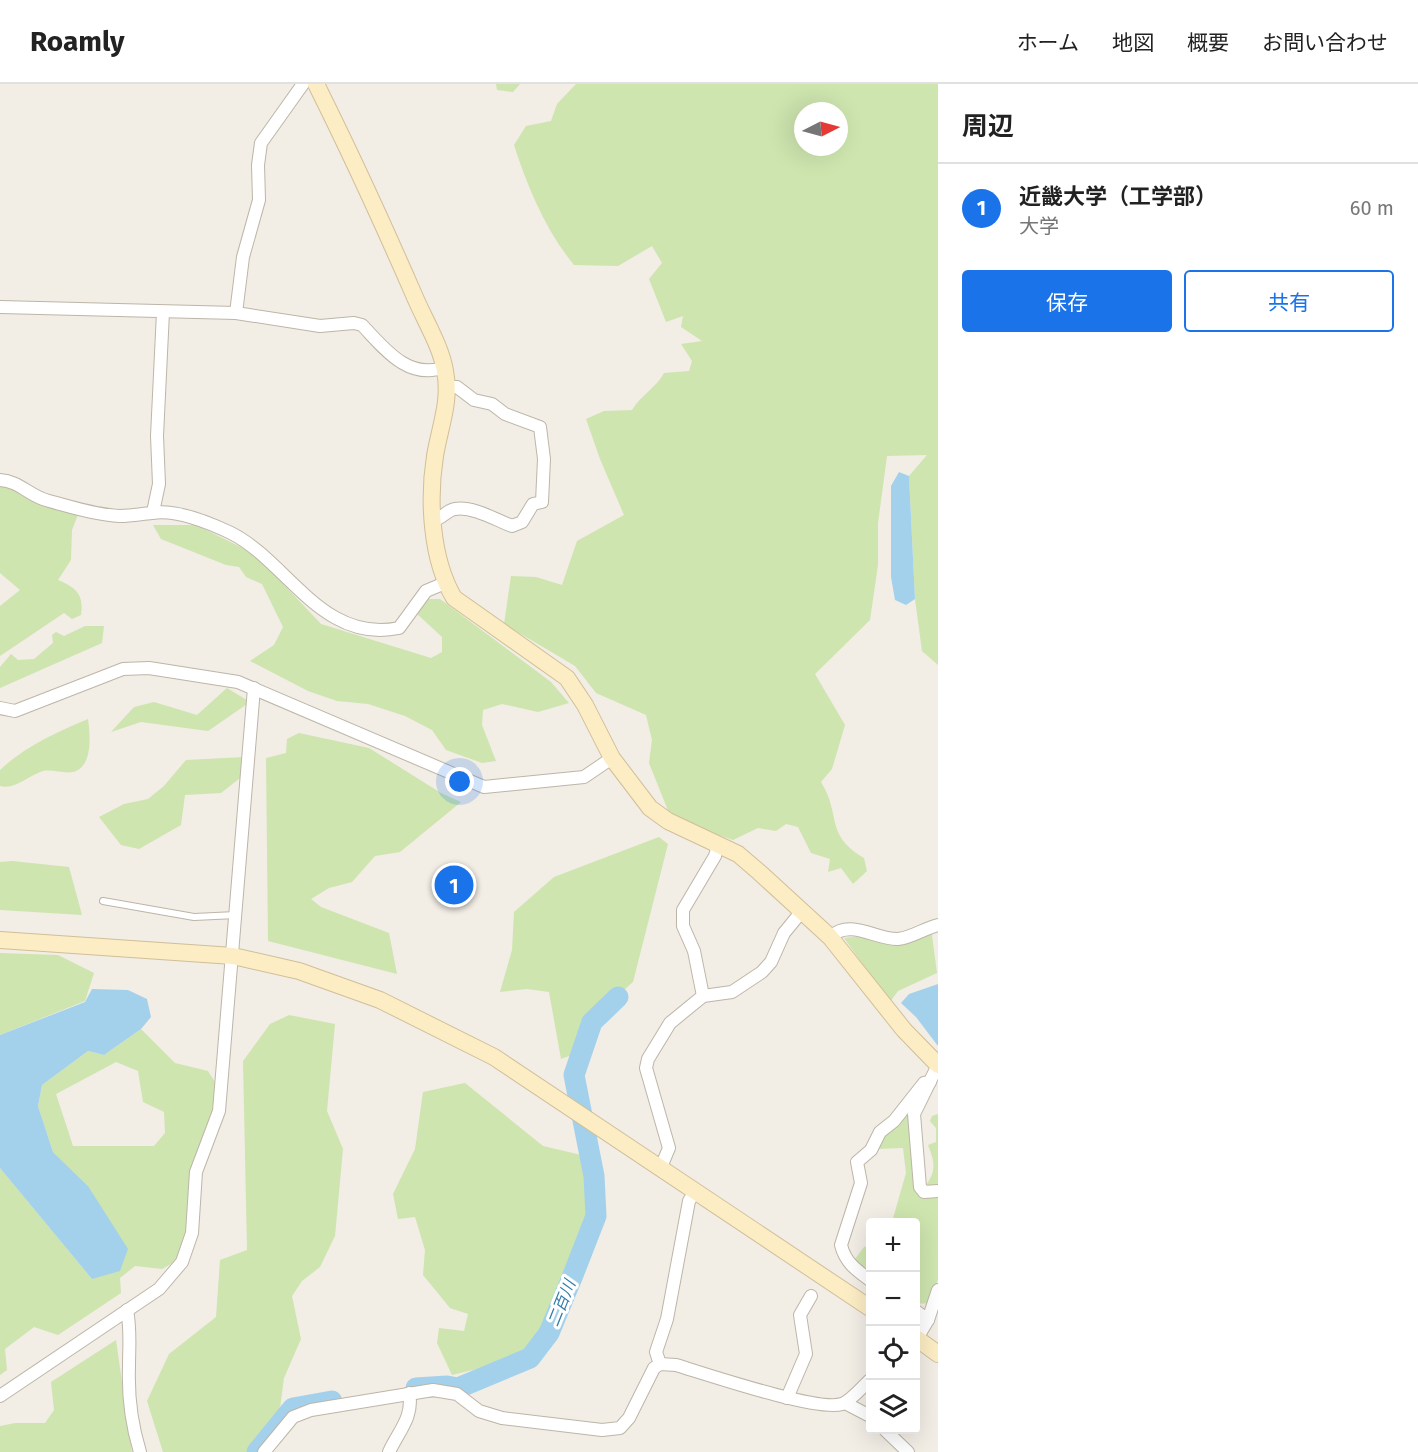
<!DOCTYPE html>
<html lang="ja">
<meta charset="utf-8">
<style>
body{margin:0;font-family:"Fira Sans","Noto Sans JP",sans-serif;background:#f6f6f6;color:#222}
.controls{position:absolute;right:18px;bottom:18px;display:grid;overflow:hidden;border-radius:6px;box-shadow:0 6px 24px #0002}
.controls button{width:54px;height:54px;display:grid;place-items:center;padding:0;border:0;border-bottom:2px solid #e0e0e0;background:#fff;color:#222;font:30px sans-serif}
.compass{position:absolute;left:794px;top:18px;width:54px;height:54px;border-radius:50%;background:#fff;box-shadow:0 6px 24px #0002;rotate:84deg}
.you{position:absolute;left:460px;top:698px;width:21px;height:21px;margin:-15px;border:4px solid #fff;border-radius:50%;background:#1a73e8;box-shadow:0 0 0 9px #1a73e833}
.badge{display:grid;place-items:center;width:39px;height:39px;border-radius:50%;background:#1a73e8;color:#fff;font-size:20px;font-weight:700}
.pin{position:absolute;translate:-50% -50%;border:3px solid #fff;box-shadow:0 2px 6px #0006}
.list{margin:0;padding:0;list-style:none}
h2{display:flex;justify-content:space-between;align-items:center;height:78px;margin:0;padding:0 24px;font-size:26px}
h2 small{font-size:20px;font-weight:400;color:#767676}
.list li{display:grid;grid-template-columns:39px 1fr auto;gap:18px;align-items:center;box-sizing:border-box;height:90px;padding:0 24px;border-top:2px solid #e0e0e0}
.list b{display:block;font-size:22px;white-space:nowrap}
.list p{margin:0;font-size:20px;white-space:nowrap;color:#767676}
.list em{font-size:20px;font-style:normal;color:#767676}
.actions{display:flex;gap:12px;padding:18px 24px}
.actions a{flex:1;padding:14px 0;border:2px solid #1a73e8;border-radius:6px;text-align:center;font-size:21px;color:#1a73e8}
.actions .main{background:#1a73e8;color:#fff}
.icon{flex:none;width:33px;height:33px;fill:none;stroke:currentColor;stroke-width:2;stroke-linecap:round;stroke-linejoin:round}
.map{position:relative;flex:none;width:938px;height:1368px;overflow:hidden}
header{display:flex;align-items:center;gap:36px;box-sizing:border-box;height:84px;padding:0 30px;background:#fff;border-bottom:2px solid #e0e0e0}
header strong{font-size:28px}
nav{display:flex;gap:33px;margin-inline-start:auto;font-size:21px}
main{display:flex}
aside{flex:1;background:#fff}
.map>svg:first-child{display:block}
</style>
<header>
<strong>Roamly</strong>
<nav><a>ホーム</a><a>地図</a><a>概要</a><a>お問い合わせ</a></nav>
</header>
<main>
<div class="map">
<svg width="938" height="1368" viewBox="0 0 938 1368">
<rect width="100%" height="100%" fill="#f2ede5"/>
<!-- green -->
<g fill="#cee5af" fill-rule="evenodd">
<path d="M496,0H520L513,8L497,6Z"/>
<path d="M576,0H938V581L922,567L915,515L909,392L927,371L887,372L878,439V481L870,536L815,590L845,641L832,685L821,698C842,732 824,750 864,774L867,787L853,800L841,784L828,788L830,775L811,769L798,743L786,740L776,747L758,744L733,756L692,742L669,729L649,679L652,656L646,631L596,609L575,582L504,540L511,492L536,493L562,501L577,457L624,431L600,375L586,335L604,327L632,326C641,311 656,304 664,289L689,287L692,277L681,260L702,257L681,243L683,232L666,238L649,195L662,179L652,162L618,182L574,181C546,147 527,102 514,61L526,42L551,37L557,20ZM803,27H839V63H803Z"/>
<path d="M0,398L79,428L72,446L71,476L58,496C77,504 84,511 81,531L72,535L64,529L0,572V522L20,506L0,489Z"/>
<path d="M153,441H196L255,470L321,540L431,574L442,568V553L416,529L426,515H440L551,598L569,619L538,628L502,620L483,626L482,641L496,677L482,679L446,666L432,646L405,632L368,620L337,617L308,607L250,577L274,561L283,543L262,500L246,493L239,483L226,481L161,455Z"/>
<path d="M85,542H104L102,559L0,604V583L11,570L18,576L34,575L53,559L52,551L56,548L64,552Z"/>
<path d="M227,604L250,618L208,647L141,638L111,648L134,623L154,618L197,631Z"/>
<path d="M88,635C90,649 93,680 76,687C67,691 53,685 43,687C29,691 15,706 0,702V686C24,663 57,648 88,635Z"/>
<path d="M299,649L369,664L441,709L461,718L400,768L375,772L352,798L329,804L311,815L321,823L389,849L397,890L268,857L266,674L286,669L287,655Z"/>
<path d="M244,673V691L221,709L185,711L181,741L139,765L121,761L99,733L124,720L148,715L164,702L186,676Z"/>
<path d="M659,753L668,760L633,898L589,937L572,971L561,975L549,908L527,905L500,908L512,866L514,828L554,793Z"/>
<path d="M12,777L69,783L82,831L0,826V778Z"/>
<path d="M931,844L937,889L898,907L890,918L844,854Z"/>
<path d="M0,869L58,871L94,889L85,917L0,951Z"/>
<path d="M289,931L335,940L327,1027L343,1065L335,1152L320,1183L302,1197L292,1212L301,1255L284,1294L279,1332L265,1353L249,1368H163L147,1317L169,1270L216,1233L220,1176L247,1166L243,977L270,940Z"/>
<path d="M141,945L175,979L208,987C210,991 214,995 215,999C222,1024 189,1147 180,1175L162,1185L135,1182L120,1194L121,1209L58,1251L34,1243L5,1265L7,1286L0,1291V1084L92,1195L88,1102L53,1068L38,1022L42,1001L88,967L104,971ZM116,978L138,987L143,1018L164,1028L165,1049L154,1062H73L56,1010Z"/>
<path d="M465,999L543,1062L590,1073L594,1116L581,1177L558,1234L526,1273L452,1291L437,1259L439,1244L464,1247L468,1230L450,1224L423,1191L425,1166L415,1133L398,1135L393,1110L415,1065L423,1008Z"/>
<path d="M911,1020L917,1110L938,1109V1195L930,1219L916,1220V1138H880V1136L892,1138L906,1089L903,1064L877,1065L882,1049Z"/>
<path d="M938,1030V1105L924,1104C937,1087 935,1079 928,1061L936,1058V1044L930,1037L932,1032Z"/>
<path d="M870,1162V1191L855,1175L864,1163Z"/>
<path d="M116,1256L132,1368H0V1342L15,1339H45L54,1326L51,1298Z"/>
</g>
<!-- water -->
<g fill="#a3d1ec">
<path d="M899,388L909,392L915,515L906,521L895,516L891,493V402Z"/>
<path d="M938,900V962L916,933L901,919L909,910Z"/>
<path d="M92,905L128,906L147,915L151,933L141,945L104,971L88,967L42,1001L38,1022L53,1068L88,1102L128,1165L120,1187L92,1195L0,1084V951L85,918Z"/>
</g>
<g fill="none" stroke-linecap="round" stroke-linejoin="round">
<!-- river -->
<g stroke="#a3d1ec" stroke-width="21">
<path d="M416,1304L447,1302L458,1304L530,1274L549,1249L573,1191L596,1132L594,1092L574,991L592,938L618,913"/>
<path d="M257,1368L293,1324L332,1317"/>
</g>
<!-- lane casing -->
<g stroke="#bdb5a8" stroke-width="8">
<path id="lane" d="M103,817L194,833L236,831"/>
</g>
<!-- street casing -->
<g stroke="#bdb5a8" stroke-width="14">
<g id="street">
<path d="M0,223L236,229L320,242L354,239L362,241C384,264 408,297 445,283"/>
<path d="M236,229L243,173L259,116L258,81L261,59L303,0"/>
<path d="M0,396C20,397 30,413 49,417C72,423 96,431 120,432C131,432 141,430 152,429C175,425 210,439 231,449C287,477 322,560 399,544L426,507L445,499"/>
<path d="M153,428L159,400L157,352L163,228"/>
<path d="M434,436C443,434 447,426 455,425C473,422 496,436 512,442L522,438L533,420L542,418L544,375L540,343L505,330L492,320L474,316L457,303H448"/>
<path d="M0,624L15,627L123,585L149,584L238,598L484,703L584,693L612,674"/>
<path d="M830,853C851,834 876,856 898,855C911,854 925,844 938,841"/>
<path d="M703,912L694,867L683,842V826L715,772L718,761"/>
<path d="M938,981L914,1030L920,1103L924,1108L938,1107"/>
<path d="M661,1083L669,1064L646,984L648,975L670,939L703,912L732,908L762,888L771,878L784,849L802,827"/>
<path d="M870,1196C856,1186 845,1178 841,1161L861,1099L857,1078L871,1066L880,1048L894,1037L924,999L930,998"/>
<path d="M127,1226C131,1246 129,1263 129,1283C128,1310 132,1342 140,1368"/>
<path d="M916,1227L928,1236"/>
<path d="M916,1256L928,1236L938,1206"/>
<path d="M660,1280L656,1268L667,1235L689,1117L696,1106"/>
<path d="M0,1312L159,1205L182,1178L192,1149L196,1088L219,1027L254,604"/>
<path d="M787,1314L806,1270L800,1231L811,1212"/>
<path d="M845,1319L870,1332"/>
<path d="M885,1346L908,1368"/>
<path d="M264,1368L293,1333L311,1326L433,1306L457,1310L479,1327L502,1334L602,1346L620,1344L629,1334L654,1284L660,1280L676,1281C706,1290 818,1328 842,1320C852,1316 862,1303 870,1296"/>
<path d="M389,1368C398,1348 414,1333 409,1309"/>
</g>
</g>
<!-- secondary casing -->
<g stroke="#d0bf97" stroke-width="18">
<g id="secondary">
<path d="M316,0C351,70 383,140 414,211C424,235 441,262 445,287C451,317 440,342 435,372C428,416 431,475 454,514L567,594L585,621L612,674L650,724L668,737L738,770L759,788L830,853L904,946L938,981"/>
<path d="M0,856L233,872L299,887L380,916L494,973L870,1224"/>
<path d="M916,1254L938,1270"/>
</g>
</g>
<!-- lane -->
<use href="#lane" stroke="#fff" stroke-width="6"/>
<!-- street -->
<use href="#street" stroke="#fff" stroke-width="12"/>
<!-- secondary -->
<use href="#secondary" stroke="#fcedc5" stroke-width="16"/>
</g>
<g text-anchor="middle" stroke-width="6" stroke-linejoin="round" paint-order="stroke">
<!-- water labels -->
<g font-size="16" font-style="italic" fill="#337caa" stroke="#fff">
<text transform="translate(561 1219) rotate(-68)" y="6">二百川</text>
</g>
</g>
</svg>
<div class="controls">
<button>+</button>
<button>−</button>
<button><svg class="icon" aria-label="locate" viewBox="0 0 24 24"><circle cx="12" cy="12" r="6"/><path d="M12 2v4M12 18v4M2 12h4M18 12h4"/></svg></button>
<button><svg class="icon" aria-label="layers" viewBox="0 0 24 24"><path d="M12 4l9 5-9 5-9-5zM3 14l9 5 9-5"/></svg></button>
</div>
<svg class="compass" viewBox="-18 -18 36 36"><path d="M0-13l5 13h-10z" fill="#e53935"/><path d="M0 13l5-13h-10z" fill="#767676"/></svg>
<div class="you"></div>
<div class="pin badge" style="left:454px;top:801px">1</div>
</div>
<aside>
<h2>周辺<small></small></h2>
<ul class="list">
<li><span class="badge">1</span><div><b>近畿大学（工学部）</b><p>大学</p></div><em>60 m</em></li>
</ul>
<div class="actions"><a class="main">保存</a><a>共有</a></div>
</aside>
</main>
